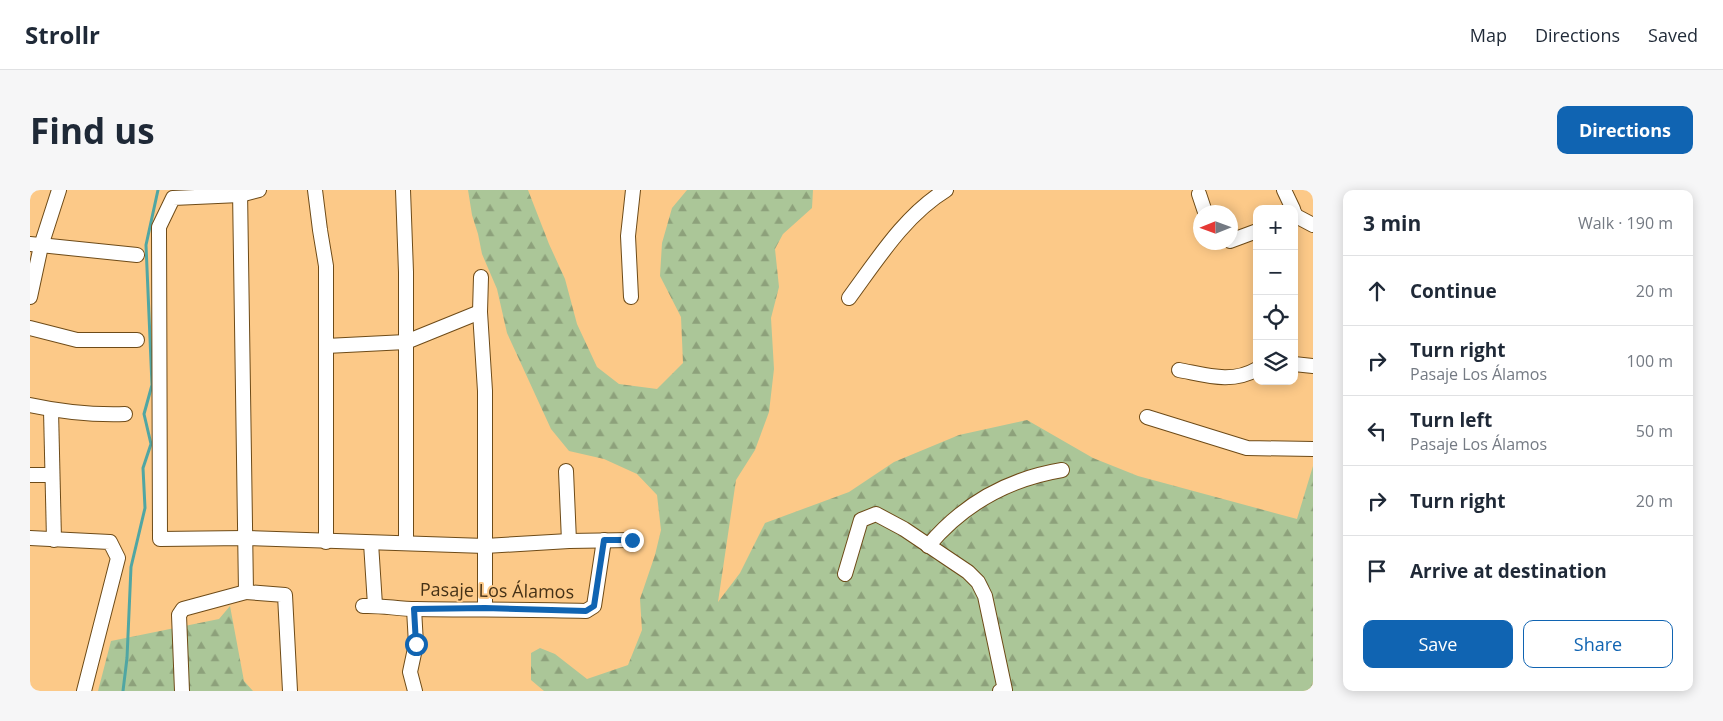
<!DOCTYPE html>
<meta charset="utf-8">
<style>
body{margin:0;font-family:"Open Sans",sans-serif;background:#f6f6f7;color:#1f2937}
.controls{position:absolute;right:15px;top:15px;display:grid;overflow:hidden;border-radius:10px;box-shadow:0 2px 12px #0003}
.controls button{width:45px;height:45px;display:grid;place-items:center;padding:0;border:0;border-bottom:1px solid #e0e1e3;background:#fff;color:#1f2937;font:25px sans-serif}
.compass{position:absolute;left:1163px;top:15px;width:45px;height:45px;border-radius:50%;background:#fff;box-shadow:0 2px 12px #0003;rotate:269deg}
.stop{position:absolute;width:15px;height:15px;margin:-11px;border:4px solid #1064b2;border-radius:50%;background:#fff}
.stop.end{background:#1064b2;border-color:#fff;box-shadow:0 1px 5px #0008}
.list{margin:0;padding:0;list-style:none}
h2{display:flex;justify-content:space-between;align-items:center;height:65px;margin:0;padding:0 20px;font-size:21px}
h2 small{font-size:16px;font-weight:400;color:#747a83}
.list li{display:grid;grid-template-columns:32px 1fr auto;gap:15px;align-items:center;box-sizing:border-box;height:70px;padding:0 20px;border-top:1px solid #e0e1e3}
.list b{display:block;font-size:19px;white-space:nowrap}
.list p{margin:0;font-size:16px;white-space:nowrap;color:#747a83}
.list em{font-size:16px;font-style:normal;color:#747a83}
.actions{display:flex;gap:10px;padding:15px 20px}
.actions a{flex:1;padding:11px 0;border:1px solid #1064b2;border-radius:10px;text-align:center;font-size:18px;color:#1064b2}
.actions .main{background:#1064b2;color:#fff}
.icon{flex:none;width:28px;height:28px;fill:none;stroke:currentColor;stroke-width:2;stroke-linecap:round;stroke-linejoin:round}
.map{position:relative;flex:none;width:1283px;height:501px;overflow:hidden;border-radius:10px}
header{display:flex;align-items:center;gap:30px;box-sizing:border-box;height:70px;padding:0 25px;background:#fff;border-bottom:1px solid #e0e1e3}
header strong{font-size:24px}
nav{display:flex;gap:28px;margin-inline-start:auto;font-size:18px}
.intro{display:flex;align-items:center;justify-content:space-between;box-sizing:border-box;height:120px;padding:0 30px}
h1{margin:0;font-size:35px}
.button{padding:12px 22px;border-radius:10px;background:#1064b2;color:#fff;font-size:18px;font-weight:700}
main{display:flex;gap:30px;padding:0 30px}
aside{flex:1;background:#fff;border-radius:10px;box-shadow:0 2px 12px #0003}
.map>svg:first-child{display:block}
</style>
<header>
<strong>Strollr</strong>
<nav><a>Map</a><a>Directions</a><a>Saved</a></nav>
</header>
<div class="intro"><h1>Find us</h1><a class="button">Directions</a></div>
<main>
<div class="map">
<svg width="1283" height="501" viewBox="0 0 1283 501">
<defs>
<pattern id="forest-firs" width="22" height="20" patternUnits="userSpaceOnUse" patternTransform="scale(1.25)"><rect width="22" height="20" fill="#abc698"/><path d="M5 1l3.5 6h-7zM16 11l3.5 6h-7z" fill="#8da17b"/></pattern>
</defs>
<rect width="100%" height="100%" fill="#fcc988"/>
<!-- forest -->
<g fill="url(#forest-firs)">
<path d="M438,0H498L519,54L535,89L547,134L567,177L589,194L627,199L653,173L651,127L630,86L632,53L642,18L657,0H783L782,18L753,44L745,59L749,97L741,128L744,179L739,222L725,260L706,290L688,412L710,383L735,333L819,302L864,272L929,245L997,230L1063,268L1108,286L1267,329L1283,276V501H514L501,490V463L510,458L525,464L557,489L598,475L612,440L610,409L625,365L631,340L627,305L607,284L574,269L539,261L521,239L477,143L467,99L452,64L448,44L442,25Z"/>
<path d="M200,416L214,491L223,501H68L81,451L189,429Z"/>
</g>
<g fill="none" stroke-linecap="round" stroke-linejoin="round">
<!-- stream -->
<path stroke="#50a6a3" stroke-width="3" d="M93,501L97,468L101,377L115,318L113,278L121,254L114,224L122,195L116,55L128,0"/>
<!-- minor casing -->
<g stroke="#6e4b18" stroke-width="16">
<g id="minor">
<path d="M210,0L216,402L255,405L260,501"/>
<path d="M229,0L210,5L143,8L129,37L130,349L215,348L455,356L539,351L601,350"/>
<path d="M285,0L290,40L296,76V352"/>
<path d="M373,0L376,82V353"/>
<path d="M1254,0L1263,19"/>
<path d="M1169,4L1175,22"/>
<path d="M1264,22L1266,26L1283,35"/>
<path d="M1200,51L1227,41"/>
<path d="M0,54L107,65"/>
<path d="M451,87L450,122L455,201V418"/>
<path d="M0,107L11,56L29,0"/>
<path d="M601,107L598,46L603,0"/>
<path d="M819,108C847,70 875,25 916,0"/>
<path d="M0,138L47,150H107"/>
<path d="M296,156L376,152L450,122"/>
<path d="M1264,174L1283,176"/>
<path d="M1149,180C1176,185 1202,194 1227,179"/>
<path d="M0,215C32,222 63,225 95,224"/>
<path d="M21,220L24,350"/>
<path d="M1117,227L1217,258L1283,259"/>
<path d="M536,281L539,351"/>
<path d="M0,285H22"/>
<path d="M0,348L80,352L88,368L54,501"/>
<path d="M341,353L345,415"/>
<path d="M898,356C934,313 978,289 1032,280"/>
<path d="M815,384L831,330L846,324L874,339L938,382L948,392L955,406L975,500L970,501"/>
<path d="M333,416C351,415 368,419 386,419C443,420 499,419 556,421L564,416L574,350"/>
<path d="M384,419L386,454L380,482L385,501"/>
<path d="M152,501L149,425L153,419L216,402"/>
</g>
</g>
<!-- minor -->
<use href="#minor" stroke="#fff" stroke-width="14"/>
</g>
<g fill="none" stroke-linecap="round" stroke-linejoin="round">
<!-- route -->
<path stroke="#1064b2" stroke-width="6" d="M386,454L384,419L455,418L556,421L564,416L574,350H602"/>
</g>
<g text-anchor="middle" stroke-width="4" stroke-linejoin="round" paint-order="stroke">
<!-- street labels -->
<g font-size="18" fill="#453116" stroke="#fcc988">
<text transform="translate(467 401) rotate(1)" y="6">Pasaje Los Álamos</text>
</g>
</g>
</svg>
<div class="controls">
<button>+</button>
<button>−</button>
<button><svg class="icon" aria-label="locate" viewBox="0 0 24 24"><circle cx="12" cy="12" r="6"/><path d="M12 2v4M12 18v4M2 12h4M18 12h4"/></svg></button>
<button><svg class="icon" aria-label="layers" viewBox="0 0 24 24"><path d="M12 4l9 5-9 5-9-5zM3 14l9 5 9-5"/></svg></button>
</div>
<svg class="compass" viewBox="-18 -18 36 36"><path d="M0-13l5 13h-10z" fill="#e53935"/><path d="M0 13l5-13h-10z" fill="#747a83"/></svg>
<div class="stop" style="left:386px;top:454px"></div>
<div class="stop end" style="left:602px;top:350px"></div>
</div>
<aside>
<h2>3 min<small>Walk · 190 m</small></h2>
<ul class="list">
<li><svg class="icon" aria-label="ahead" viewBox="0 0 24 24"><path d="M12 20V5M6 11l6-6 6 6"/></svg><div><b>Continue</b></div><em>20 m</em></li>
<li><svg class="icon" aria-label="right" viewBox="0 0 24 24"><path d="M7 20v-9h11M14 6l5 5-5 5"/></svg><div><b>Turn right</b><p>Pasaje Los Álamos</p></div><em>100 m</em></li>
<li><svg class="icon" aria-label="left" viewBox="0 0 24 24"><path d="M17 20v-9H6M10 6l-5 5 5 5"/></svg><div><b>Turn left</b><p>Pasaje Los Álamos</p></div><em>50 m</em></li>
<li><svg class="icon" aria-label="right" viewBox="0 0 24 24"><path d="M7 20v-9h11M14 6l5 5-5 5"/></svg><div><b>Turn right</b></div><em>20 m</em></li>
<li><svg class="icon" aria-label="arrive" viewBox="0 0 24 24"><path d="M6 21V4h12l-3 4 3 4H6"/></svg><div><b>Arrive at destination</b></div></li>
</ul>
<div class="actions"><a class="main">Save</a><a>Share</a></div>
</aside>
</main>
